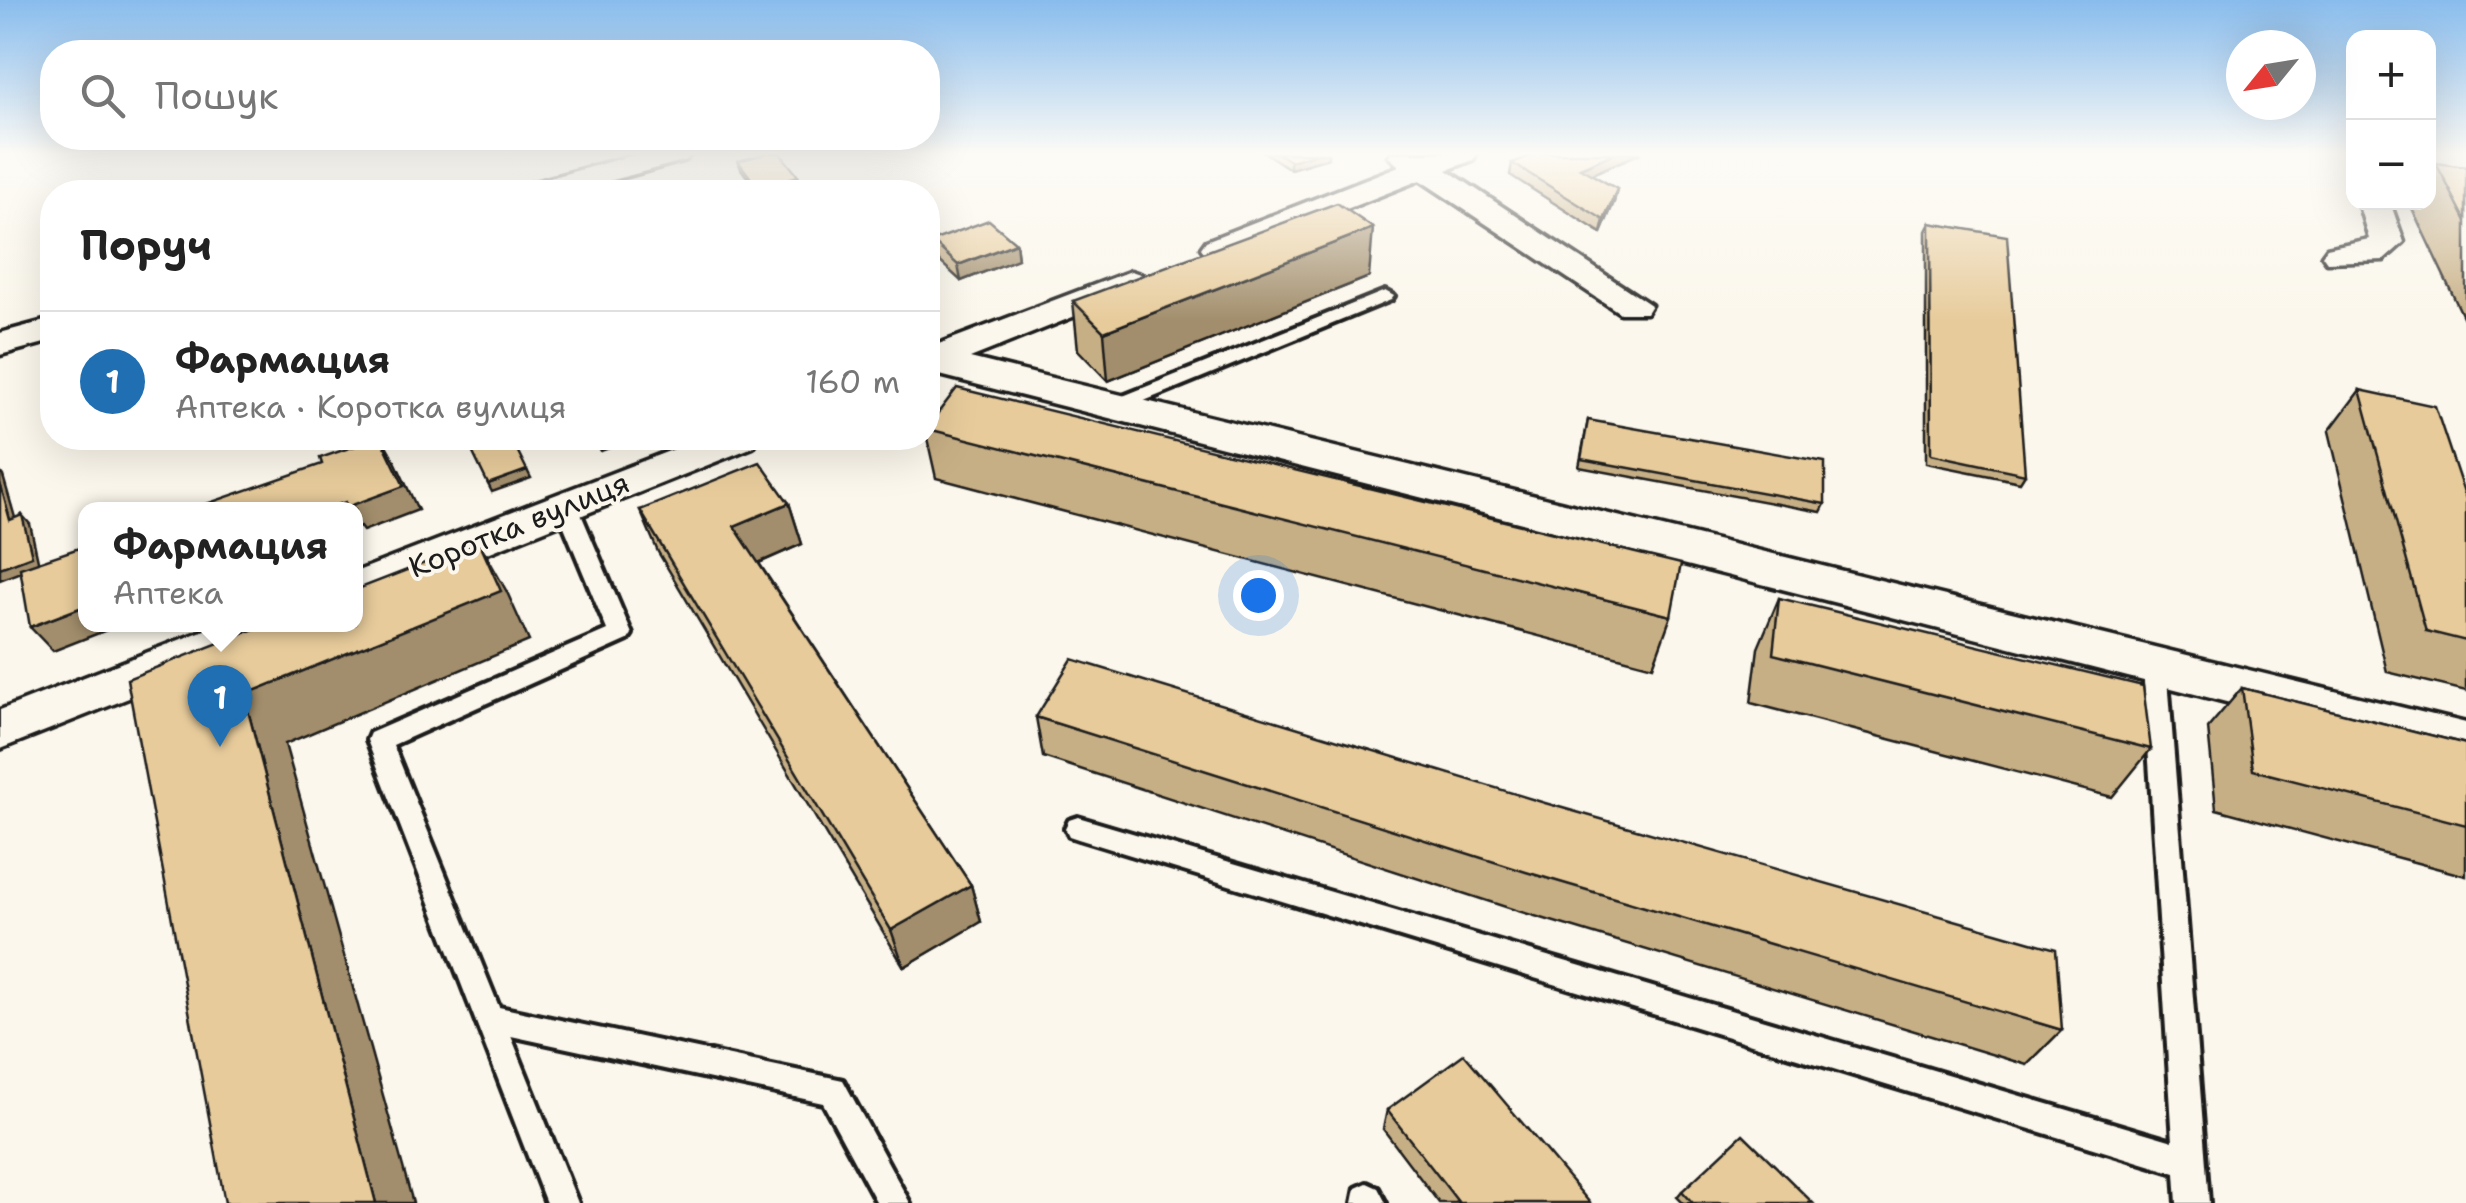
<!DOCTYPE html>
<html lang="uk">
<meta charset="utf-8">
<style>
body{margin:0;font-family:"Shantell Sans",sans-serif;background:#f2f2f2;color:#222}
.controls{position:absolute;right:30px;top:30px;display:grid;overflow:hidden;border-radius:20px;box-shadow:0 10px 40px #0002}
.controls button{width:90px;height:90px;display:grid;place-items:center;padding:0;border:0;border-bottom:2px solid #e0e0e0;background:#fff;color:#222;font:50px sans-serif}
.compass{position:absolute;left:2226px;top:30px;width:90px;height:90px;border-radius:50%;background:#fff;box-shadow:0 10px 40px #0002;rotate:240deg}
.you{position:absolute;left:1258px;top:595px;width:35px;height:35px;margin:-25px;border:8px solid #fff;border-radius:50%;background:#1a73e8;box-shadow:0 0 0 15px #1a73e833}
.badge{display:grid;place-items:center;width:65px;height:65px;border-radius:50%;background:#1f6fb2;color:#fff;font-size:32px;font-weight:700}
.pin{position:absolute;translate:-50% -82px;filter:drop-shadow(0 2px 5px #0008)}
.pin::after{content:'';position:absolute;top:52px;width:35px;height:30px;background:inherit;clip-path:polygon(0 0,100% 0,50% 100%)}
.popup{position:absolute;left:78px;top:502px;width:285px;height:130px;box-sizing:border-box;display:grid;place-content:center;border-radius:20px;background:#fff;filter:drop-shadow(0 2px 8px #0005);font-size:32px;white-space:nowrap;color:#767676}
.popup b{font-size:38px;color:#222}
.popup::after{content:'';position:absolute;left:50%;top:100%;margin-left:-20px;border:20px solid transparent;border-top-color:#fff}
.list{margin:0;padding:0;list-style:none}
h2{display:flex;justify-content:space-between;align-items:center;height:130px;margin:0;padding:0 40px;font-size:42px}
h2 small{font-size:32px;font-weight:400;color:#767676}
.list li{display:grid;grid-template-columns:65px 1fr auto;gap:30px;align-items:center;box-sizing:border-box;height:140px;padding:0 40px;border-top:2px solid #e0e0e0}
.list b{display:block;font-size:38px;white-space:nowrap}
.list p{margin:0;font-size:32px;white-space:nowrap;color:#767676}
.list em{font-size:32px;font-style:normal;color:#767676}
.icon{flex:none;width:55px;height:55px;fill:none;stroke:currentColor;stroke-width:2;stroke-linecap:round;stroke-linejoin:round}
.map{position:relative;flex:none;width:2466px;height:1203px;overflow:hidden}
.search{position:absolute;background:#fff;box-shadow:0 10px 40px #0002;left:40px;top:40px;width:900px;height:110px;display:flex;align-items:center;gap:25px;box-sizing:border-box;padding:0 35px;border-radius:40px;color:#767676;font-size:38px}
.panel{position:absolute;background:#fff;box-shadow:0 10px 40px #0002;left:40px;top:180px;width:900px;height:270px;border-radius:40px}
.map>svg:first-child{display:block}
</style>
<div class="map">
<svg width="2466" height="1203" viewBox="0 0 2466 1203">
<rect width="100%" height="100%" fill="#fbf7ec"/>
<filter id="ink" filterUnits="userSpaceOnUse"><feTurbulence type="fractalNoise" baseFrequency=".01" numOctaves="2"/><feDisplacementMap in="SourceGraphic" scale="20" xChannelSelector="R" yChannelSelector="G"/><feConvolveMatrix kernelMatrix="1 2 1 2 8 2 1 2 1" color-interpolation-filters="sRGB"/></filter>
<g filter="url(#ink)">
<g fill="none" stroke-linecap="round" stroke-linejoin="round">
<!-- service casing -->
<g stroke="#1c1c1c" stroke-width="8">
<g id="service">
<path d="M1385,291L1394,296L1391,300L1122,410L1115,412L1105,406L1108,402Z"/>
<path d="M567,500L578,507L632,634L628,640L393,745L499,1007L843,1080L910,1203H877L823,1103L511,1036L578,1203H546L367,740L370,733L607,630L556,507Z"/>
<path d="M2155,657L2163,660L2167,666L2209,1203H2177L2175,1173L1078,839L1069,836L1065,828L1069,820L1078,817L2173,1141L2143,666L2147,660Z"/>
<path d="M1367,1183L1378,1188L1386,1203H1353L1356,1188Z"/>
</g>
</g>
<!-- minor casing -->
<g stroke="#1c1c1c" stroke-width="7">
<g id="minor">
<path d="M641,153H691L686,160L569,192H519L524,185Z"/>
<path d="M1391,153H1477L1473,160L1447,170L1651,305L1646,313H1620L1420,180L1230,255H1206L1201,248L1206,241L1399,166L1388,156Z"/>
<path d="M2358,202H2390L2404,242L2384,260L2327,262L2322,255L2327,248L2369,239Z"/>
<path d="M1131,271L1143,275L1149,282L1143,289L970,358L2466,723V763L928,372V348Z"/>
<path d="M52,319V341L0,355V333Z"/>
<path d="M703,438H759L753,447L355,606V572Z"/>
<path d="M220,624H292L285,636L0,749V710Z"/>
</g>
</g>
<!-- service -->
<use href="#service" fill="#fbf7ec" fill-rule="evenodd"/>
<!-- minor -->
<use href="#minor" fill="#fbf7ec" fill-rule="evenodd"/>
</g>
<!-- wall -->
<g fill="#c7af85" stroke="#1c1c1c" stroke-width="2.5">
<path d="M1265,153H1328V158L1290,169Z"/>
<path d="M738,161L800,184L771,192H758L741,169Z"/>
<path d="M1512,163L1591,174L1617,189L1614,202L1601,233L1510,175Z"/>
<path d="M2436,163L2466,167V323L2409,202H2428V174Z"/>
<path d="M1930,223L2025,474L2020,482L1926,463V231Z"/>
<path d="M932,241L1016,243L1018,259L961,281L935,257Z"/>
<path d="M1369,277L1108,381L1078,350L1073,301Z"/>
<path d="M2360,390L2466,499V691L2387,672L2329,431Z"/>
<path d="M1588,420L1825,504L1821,512L1579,467Z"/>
<path d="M928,426L1671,616L1653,666L936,478L927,438Z"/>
<path d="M789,503L802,544L759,563L971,885L981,922L904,967L658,552L640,510Z"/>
<path d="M1779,598L2151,749L2112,797L1751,703L1758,648Z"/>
<path d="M2242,688L2466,744V876L2216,809L2208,728Z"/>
<path d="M1036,717L2062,1030L2027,1065L1515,910L1043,757Z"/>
<path d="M1387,1110L1590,1203H1439L1383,1129Z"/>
<path d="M1682,1191L1813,1203H1683L1677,1197Z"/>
</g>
<!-- shaded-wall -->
<g fill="#a28e6c" stroke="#1c1c1c" stroke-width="2.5">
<path d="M1318,153H1328V158L1290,169V161Z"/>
<path d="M1615,153H1641L1578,180L1580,168Z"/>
<path d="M798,176L800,184L771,192H760L758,188Z"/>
<path d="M1617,189L1614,202L1601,233L1604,220Z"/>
<path d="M1373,228L1369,277L1108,381L1104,332Z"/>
<path d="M1016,243L1018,259L961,281L958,265Z"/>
<path d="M937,309L938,318L928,322V313Z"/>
<path d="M382,438L395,461L418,510L363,531L360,527L355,529V510H325L345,502Z"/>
<path d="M611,438H634V439L601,451L597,443Z"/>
<path d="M527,470L531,478L492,492L488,484Z"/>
<path d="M0,472L3,476L18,528L10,520L0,483Z"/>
<path d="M789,503L802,544L749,567L734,526Z"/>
<path d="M22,515L30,524L39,565L0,580V568Z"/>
<path d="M479,542L507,592L529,641L285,744L413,1203H376L244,695Z"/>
<path d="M85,606V624H122L53,651L30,627Z"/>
<path d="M971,885L981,922L904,967L891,930Z"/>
</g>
<!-- building -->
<g fill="#e7cb9b" stroke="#1c1c1c" stroke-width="2.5">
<path d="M768,153H780L798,176L758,188L738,161Z"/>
<path d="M1277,153H1318L1290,161Z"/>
<path d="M1538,153H1615L1580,168L1617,189L1604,220L1512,163Z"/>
<path d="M2436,163L2466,167V221Z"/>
<path d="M1337,203L1373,228L1104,332L1073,301Z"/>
<path d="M989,220L1016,243L958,265L932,241Z"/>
<path d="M1930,223L2007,236L2025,474L1931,454Z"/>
<path d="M928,300L937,309L928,313Z"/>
<path d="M957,388L1681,564L1671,616L928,429V426Z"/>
<path d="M2360,390L2435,406L2466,499V641L2426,631Z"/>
<path d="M1588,420L1825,462V504L1581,459Z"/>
<path d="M378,438H381L404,486L347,507L345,502L325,510H189L322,464L320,458Z"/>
<path d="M496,438H511L527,470L488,484L470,447Z"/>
<path d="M594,438H611L597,443Z"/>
<path d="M760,462L789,503L734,526L971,885L891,930L640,510Z"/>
<path d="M0,483L10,520L22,515L32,556L0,568Z"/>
<path d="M479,542L501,591L244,695L376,1203H225L127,679L267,624H355V590Z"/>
<path d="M85,546V606L30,627L20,568Z"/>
<path d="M1779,598L2143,686L2151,749L1773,654Z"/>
<path d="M1072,659L1545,803L2056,949L2062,1030L1526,872L1036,717Z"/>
<path d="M2242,688L2466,744V825L2253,770Z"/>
<path d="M1464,1054L1590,1203H1459L1387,1110Z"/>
<path d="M1743,1134L1813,1203H1693L1682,1191Z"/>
</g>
</g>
<!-- sky -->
<linearGradient id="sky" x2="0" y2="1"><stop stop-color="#88bced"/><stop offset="0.48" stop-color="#fdfbf6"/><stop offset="1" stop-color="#fdfbf6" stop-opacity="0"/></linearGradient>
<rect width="2466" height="321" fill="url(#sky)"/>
<g text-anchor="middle" stroke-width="8" stroke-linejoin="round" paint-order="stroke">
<!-- street labels -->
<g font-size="30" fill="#1c1c1c" stroke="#fbf7ec">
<text transform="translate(519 525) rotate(-22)" y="10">Коротка вулиця</text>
</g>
</g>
</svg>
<div class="controls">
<button>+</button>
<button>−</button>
</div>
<svg class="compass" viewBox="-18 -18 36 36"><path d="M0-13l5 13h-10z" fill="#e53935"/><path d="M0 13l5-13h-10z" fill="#767676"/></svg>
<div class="you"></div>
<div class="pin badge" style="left:220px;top:747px">1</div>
<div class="popup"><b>Фармация</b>Аптека</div>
<div class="search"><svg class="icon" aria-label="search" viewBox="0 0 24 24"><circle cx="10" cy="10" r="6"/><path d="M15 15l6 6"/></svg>Пошук</div>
<section class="panel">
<h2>Поруч<small></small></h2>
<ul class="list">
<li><span class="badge">1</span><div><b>Фармация</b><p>Аптека · Коротка вулиця</p></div><em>160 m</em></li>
</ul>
</section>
</div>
